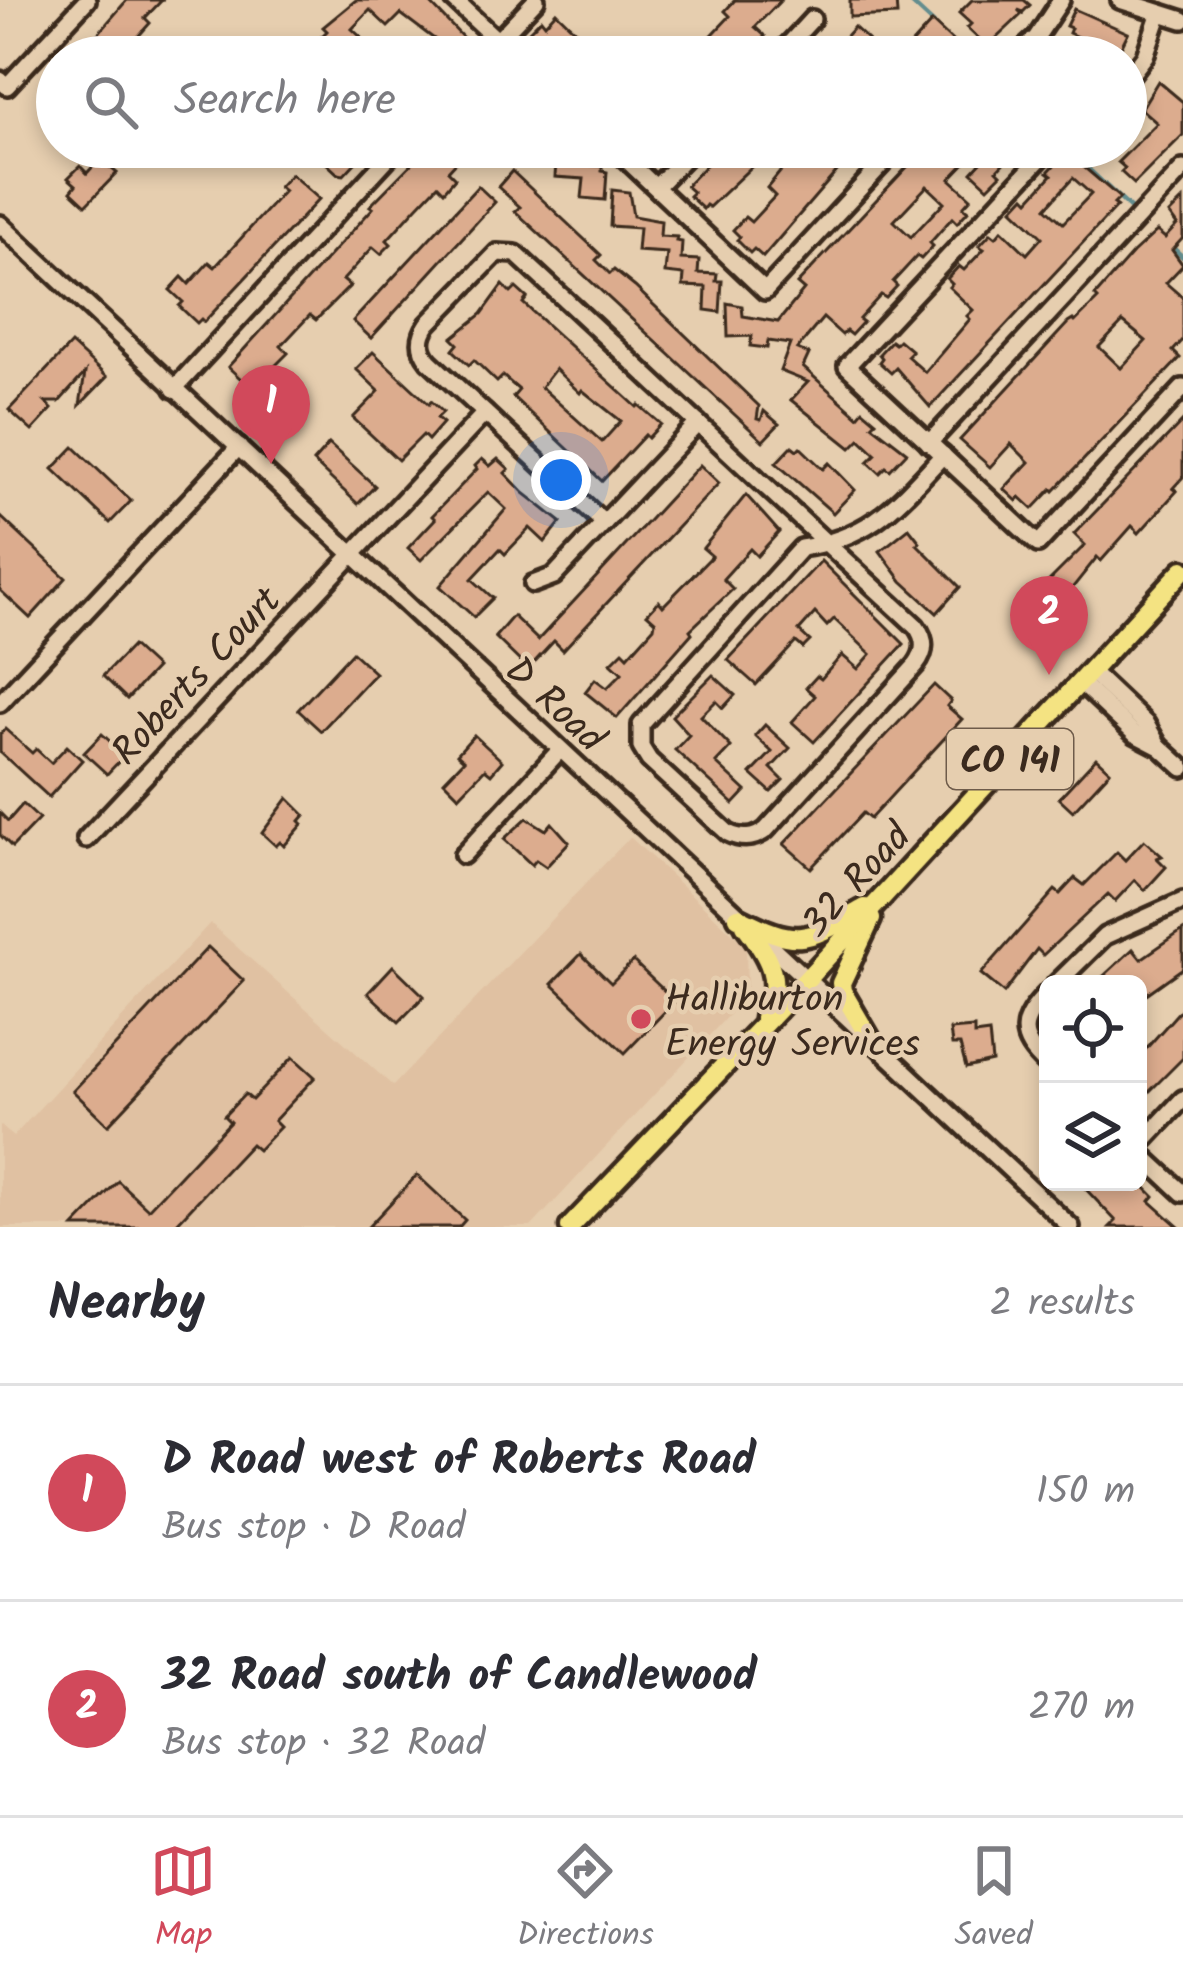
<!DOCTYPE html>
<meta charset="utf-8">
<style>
body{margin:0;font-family:Kalam,sans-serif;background:#f7f7f7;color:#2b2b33}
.controls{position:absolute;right:36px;bottom:36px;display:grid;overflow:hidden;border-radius:18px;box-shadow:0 6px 18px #0003}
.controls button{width:108px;height:108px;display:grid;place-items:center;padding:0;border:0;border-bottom:3px solid #e1e1e2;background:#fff;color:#2b2b33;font:60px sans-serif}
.you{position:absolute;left:561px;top:480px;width:42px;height:42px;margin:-30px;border:9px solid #fff;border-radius:50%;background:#1a73e8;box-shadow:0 0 0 18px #1a73e833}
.badge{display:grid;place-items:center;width:78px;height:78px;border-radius:50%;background:#d1495b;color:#fff;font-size:39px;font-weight:700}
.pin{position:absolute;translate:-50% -99px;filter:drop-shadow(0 3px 6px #0008)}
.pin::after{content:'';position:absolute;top:63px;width:42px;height:36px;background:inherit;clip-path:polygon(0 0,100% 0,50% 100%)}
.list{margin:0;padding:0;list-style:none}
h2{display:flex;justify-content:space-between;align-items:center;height:156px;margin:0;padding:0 48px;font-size:51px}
h2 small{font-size:39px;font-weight:400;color:#7c7c81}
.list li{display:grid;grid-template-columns:78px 1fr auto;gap:36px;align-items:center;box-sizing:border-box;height:216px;padding:0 48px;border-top:3px solid #e1e1e2}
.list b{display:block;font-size:45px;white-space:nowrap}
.list p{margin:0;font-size:39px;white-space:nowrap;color:#7c7c81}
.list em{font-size:39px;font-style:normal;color:#7c7c81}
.icon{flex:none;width:66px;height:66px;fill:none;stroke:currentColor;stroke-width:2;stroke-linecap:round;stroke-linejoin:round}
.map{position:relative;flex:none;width:1183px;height:1227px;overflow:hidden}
.search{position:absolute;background:#fff;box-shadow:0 6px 18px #0003;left:36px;right:36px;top:36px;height:132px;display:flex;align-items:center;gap:30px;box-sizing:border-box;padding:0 42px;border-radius:66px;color:#7c7c81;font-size:45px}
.sheet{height:588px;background:#fff}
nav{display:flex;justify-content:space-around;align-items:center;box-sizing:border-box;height:168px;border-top:3px solid #e1e1e2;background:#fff;font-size:33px;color:#7c7c81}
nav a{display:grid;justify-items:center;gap:6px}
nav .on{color:#d1495b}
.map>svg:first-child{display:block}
</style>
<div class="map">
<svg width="1183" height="1227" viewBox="0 0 1183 1227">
<rect width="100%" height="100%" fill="#e6ceaf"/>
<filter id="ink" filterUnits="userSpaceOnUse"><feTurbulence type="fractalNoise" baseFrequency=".00833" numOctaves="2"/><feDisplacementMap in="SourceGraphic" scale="24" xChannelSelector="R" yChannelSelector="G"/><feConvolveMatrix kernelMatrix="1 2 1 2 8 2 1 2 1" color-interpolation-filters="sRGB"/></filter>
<g filter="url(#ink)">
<!-- built -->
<path fill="#e0c1a2" d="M630,837L746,946L747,995L531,1227H0V1125L13,1137L210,923L393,1086Z"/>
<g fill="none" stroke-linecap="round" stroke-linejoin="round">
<!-- stream -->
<g stroke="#648d8e" stroke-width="4.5">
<path d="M908,0L934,24"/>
<path d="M1065,147L1135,213"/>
<path d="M1170,245L1183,257"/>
</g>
</g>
<!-- building -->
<g fill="#dcac8e" stroke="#3b2a1e" stroke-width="3" fill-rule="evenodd">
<path d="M127,0H162L145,18L150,23L120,57H78Z"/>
<path d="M356,0H427L466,41L454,54L401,14L388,27L370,10L352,29L374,49L367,57H342L333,49L327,55L315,43L327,31L323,27Z"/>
<path d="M735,0H781L755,27L765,36L746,57H705L698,50L730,16L725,11Z"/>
<path d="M850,0H896L897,15L850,17Z"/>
<path d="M972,0H1024L1030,5L1023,12L1018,10L1022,14L987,47L967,28L971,24L959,13Z"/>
<path d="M1074,9L1128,33L1120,49L1115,47L1110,57L1095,49L1097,46L1069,33L1071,28L1066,26Z"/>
<path d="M556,12L583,38L565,57H552L528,32L541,19L545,24Z"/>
<path d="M932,22L961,49L954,57H900Z"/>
<path d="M854,27L868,40L864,45L877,57H827Z"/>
<path d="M1158,81L1183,102V135L1134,184L1121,172L1125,168L1118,162L1157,123L1141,109Z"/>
<path d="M309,147H352L358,152L352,158L356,162L344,175L338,174Z"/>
<path d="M428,147H470L448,171L455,178L444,191L438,185L417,207L387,240L391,244L381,254L373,247L343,280L350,286L316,320L310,315L281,346L288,353L252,389L228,367L373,208L370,206Z"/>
<path d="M557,147H580L578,165L602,166V171L607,172L605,200L582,198L584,179L555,177Z"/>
<path d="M723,147H759L766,153L709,207L706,205L703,209L689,196L693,192L686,186Z"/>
<path d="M808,147L817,156L825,147H843L851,155L763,257L754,249L750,253L737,240L740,237L733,230L745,217L751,222L775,196L767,188L789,161L792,164Z"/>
<path d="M926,147H956L969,159L950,179L971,198L963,207L968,211L957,223L952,218L930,243L933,246L921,259L917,256L893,282L897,286L886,298L881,295L859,319L863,322L851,335L846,331L842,335L823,318L797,349L809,354L803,367L858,416L863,410L876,421L872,425L907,452L890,470L886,467L880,473L868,462L876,454L860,439L851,448L791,400L808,382L780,371L790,344L768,341L767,348L750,346L752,336L728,337L727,303L742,306L743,316L778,322L804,290L797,284ZM927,186L944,202L911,237L894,221Z"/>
<path d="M995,147H1019L997,170L1001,174L988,187L972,172Z"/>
<path d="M1071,156L1120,198L1114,204L1117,206L930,407L896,368L891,373L879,362L882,358L879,354L891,341L895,344L899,340L912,351L907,356L925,372L970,319L967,316L973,310L949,287L952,284L947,279L959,266L964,270L984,249L979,246L991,233L996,237L1002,230L1027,254L1042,237L1013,209L1025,196L1029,200L1052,175L1048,172L1061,158L1065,162ZM1073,178L1091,194L1063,223L1046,208Z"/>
<path d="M100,159L117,173L86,205L71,191L76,185L68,178L80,166L87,173Z"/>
<path d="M512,171L601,255L596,260L610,274L614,270L635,287L759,406L757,419L761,420L764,411L779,424L763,441L515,211L520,207L498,187Z"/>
<path d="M291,174L319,199L204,322L201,319L197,323L179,306L183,302L170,290L182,277L189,284L209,262L215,267L284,191L279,187Z"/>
<path d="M478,186L495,202L371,338L353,321Z"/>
<path d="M612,190L629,192L633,216L661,221L660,236L677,237L676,241L682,242L681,259L699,260L698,273L717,274L716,281H722L720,312L705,310L706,287L683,286L684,275L665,273L667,253L637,251L639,228L610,226Z"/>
<path d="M1183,200V238L1172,250L1183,265L1166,283L1183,298V340L1173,351L1180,358L1054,491L1052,489L1033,509L1020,497L1017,501L1004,489L1029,462L1011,444L990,467L960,440L1068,323L1073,320L1075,322L1098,299L1095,296L1133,253L1157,231L1165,238L1177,225L1169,214ZM1123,322L1146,341L1121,368L1099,347Z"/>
<path d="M503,285L511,293L516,288L527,298L523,303L637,407L639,405L661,424L648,438L645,435L602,481L513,397L519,390L503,376L497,382L474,360L469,365L453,350L458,344L452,338L482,314ZM555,369L580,393L582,390L621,421L602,442L541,387Z"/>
<path d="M71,344L107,377L80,405L85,373L59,402H45L52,409L32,431L9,410Z"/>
<path d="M373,352L429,404L431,401L443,412L437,418L443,423L428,440L423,435L398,460L353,418L379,391L356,369Z"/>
<path d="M1183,421V477L1173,488L1177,491L1139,533L1132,526L1101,561L1097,557L1062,601L1048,590L1053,584L1049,581L1085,545L1074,534Z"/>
<path d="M329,444L375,486L358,504L313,462Z"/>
<path d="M792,446L797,450L800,447L823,469L829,463L855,490L833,513L776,463Z"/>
<path d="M74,447L131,501L110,523L53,469Z"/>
<path d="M482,459L490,466L498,459L509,469L505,473L524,493L561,522L545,542L530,528L505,554L500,549L472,579L493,598L474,617L440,586L506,509L488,492L421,560L408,548L435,519L432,516L477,469L475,466Z"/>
<path d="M700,465L719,483L563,650L554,641L528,669L495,637L513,616L538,640Z"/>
<path d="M746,495L779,532L757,556L750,549L723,579L733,589L690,630L692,633L617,718L585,692L595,679L607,688L622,673L611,663L623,651L628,656L654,627L655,621L647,614L659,601L663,606L712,556L703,548Z"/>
<path d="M0,516L66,578L30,618L0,590Z"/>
<path d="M909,528L920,542L917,544L960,587L937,613L902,581L880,551Z"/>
<path d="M821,561L904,644L814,742L792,722L815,696L806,688L817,676L821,679L842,655L858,669L871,654L834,619L827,626L815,613L799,631L810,641L803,648L796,642L756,685L728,660Z"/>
<path d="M132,646L156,668L127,699L103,676Z"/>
<path d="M352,652L375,673L321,731L298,710Z"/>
<path d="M713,675L735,695L723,708L716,701L701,716L731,747L716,763L746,791L734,804L675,750L689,735L672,716Z"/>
<path d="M934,685L951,701L947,706L962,719L870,819L863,813L811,868L784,844Z"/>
<path d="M765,725L790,748L771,768L783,780L771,792L751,774L772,752L755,736Z"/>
<path d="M5,729L32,753L36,749L51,763L67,746L82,760L49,797L0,752V734Z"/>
<path d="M102,734L125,755L107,774L84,753Z"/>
<path d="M474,735L502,761L491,774L485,769L459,796L444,781L464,760L457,754Z"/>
<path d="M1096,758L1110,771L1073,811L1059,798Z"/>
<path d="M288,798L305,815L300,821L303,824L284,846L280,842L276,846L262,833Z"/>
<path d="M23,804L39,819L12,847L0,835V813L8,821Z"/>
<path d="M527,818L546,830L552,823L569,842L546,867L536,860L532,865L504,839Z"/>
<path d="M1144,840L1162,856L1157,858L1166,867L1145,890L1135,880L1115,901L1108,894L1043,955L1037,949L1004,993L981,974L1055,890L1060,894L1075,878L1084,885L1117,852L1125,860Z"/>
<path d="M1183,930V968L1138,1000V984H1095L1133,949L1141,959Z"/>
<path d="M208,947L244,981L108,1125L73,1091Z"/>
<path d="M581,954L611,983L633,961L675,1001L625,1053L552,984Z"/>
<path d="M393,966L424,996L399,1022L368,993Z"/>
<path d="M1183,1007V1058L1138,1103V1045L1144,1051Z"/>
<path d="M974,1028V1035L989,1033L992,1062L966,1068L960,1045H952L950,1030Z"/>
<path d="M293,1057L315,1077L274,1121L280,1127L258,1150L251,1144L173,1227H74L118,1181L148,1209L230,1122L224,1116L245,1094L252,1100Z"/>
<path d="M417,1175L465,1220L459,1227H368Z"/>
<path d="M1079,1182H1140L1154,1196L1150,1201L1179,1227H1110L1116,1221Z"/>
</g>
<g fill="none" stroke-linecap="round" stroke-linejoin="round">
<!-- minor casing -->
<g stroke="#3b2a1e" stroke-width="24">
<g id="minor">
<path d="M454,0L515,57"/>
<path d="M1120,0L1183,20"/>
<path d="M482,57L536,0"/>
<path d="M777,57L812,19"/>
<path d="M1015,57L1036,38L1061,0"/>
<path d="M0,80L7,86L87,0"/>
<path d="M1126,81L1145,56L1159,15"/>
<path d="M613,147L765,291L898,147"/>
<path d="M1051,147L847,366L1038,544L1183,388"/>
<path d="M656,187L695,147"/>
<path d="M0,224L1071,1227"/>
<path d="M174,389L398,147"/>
<path d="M929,443L1183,169"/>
<path d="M604,523L429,361C419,349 419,337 428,324L497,253L516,254C623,353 730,453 836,552L916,626C926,639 926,652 916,665L766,830C754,839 742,840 728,833L649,760L641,747V725L801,548C872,537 896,505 943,455"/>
<path d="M533,584L554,576L698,423"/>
<path d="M1090,671L1146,724L1158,745"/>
<path d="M1080,682L1135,734L1160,747L1183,768"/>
<path d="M0,703L239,447"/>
<path d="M86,839L485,413"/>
<path d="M463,855L559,751"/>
<path d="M1056,984L1105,936L1183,901"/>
<path d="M1048,992C1019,1022 1016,1037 1048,1066"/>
<path d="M1138,1147L1183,1099"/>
<path d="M1138,1151L1183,1193"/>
</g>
</g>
<!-- major casing -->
<g stroke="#3b2a1e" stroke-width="27">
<g id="major">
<path d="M738,917C800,949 806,941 865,908"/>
<path d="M745,925C768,955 785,981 764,1018"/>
<path d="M870,1039L842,991L841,983L871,919"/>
<path d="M570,1227L806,980L1183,570"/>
</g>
</g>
<!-- path -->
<path stroke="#3b2a1e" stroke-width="3" stroke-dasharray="3 9" stroke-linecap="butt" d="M244,424L251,427"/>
<!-- minor -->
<use href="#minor" stroke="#e6ceaf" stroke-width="15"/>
<!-- major -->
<use href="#major" stroke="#f4e382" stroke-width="18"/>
</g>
</g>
<!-- markers -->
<circle fill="#d1495b" stroke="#e6ceaf" stroke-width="4.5" cx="641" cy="1019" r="12"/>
<g text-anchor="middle" stroke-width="9" stroke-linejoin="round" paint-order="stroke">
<!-- shield labels -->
<rect fill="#e6ceaf" stroke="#6e5b4a" stroke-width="3" x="947" y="729" width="126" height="60" rx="9"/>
<g font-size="36" font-weight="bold" fill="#3b2a1e">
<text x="1010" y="772">CO 141</text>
</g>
<!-- street labels -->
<g font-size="39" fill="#3b2a1e" stroke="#e6ceaf">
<text transform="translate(195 675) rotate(-47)" y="14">Roberts Court</text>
<text transform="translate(556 703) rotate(43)" y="14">D Road</text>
<text transform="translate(855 879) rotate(-47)" y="14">32 Road</text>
</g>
<!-- poi labels -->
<g font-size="39" fill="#3b2a1e" stroke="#e6ceaf" text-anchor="start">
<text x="665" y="1011">Halliburton<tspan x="665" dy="45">Energy Services</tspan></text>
</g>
</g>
</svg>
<div class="controls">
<button><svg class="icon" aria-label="locate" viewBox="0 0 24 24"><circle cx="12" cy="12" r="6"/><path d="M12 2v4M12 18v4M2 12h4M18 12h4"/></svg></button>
<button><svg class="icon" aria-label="layers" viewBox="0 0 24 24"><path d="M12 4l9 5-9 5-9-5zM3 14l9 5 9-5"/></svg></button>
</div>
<div class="you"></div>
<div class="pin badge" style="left:271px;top:464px">1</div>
<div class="pin badge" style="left:1049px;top:675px">2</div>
<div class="search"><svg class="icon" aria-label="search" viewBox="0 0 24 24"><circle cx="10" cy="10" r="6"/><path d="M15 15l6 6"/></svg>Search here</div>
</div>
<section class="sheet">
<h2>Nearby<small>2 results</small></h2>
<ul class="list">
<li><span class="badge">1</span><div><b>D Road west of Roberts Road</b><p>Bus stop · D Road</p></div><em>150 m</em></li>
<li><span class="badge">2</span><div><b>32 Road south of Candlewood</b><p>Bus stop · 32 Road</p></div><em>270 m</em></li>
</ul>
</section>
<nav>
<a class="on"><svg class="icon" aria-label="map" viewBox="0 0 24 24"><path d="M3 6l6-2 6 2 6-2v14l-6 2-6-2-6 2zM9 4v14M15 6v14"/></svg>Map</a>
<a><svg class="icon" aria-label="directions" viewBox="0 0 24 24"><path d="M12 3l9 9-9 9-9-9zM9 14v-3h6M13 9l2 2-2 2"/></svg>Directions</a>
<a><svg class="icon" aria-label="saved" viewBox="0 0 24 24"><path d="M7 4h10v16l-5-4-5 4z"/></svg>Saved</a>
</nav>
